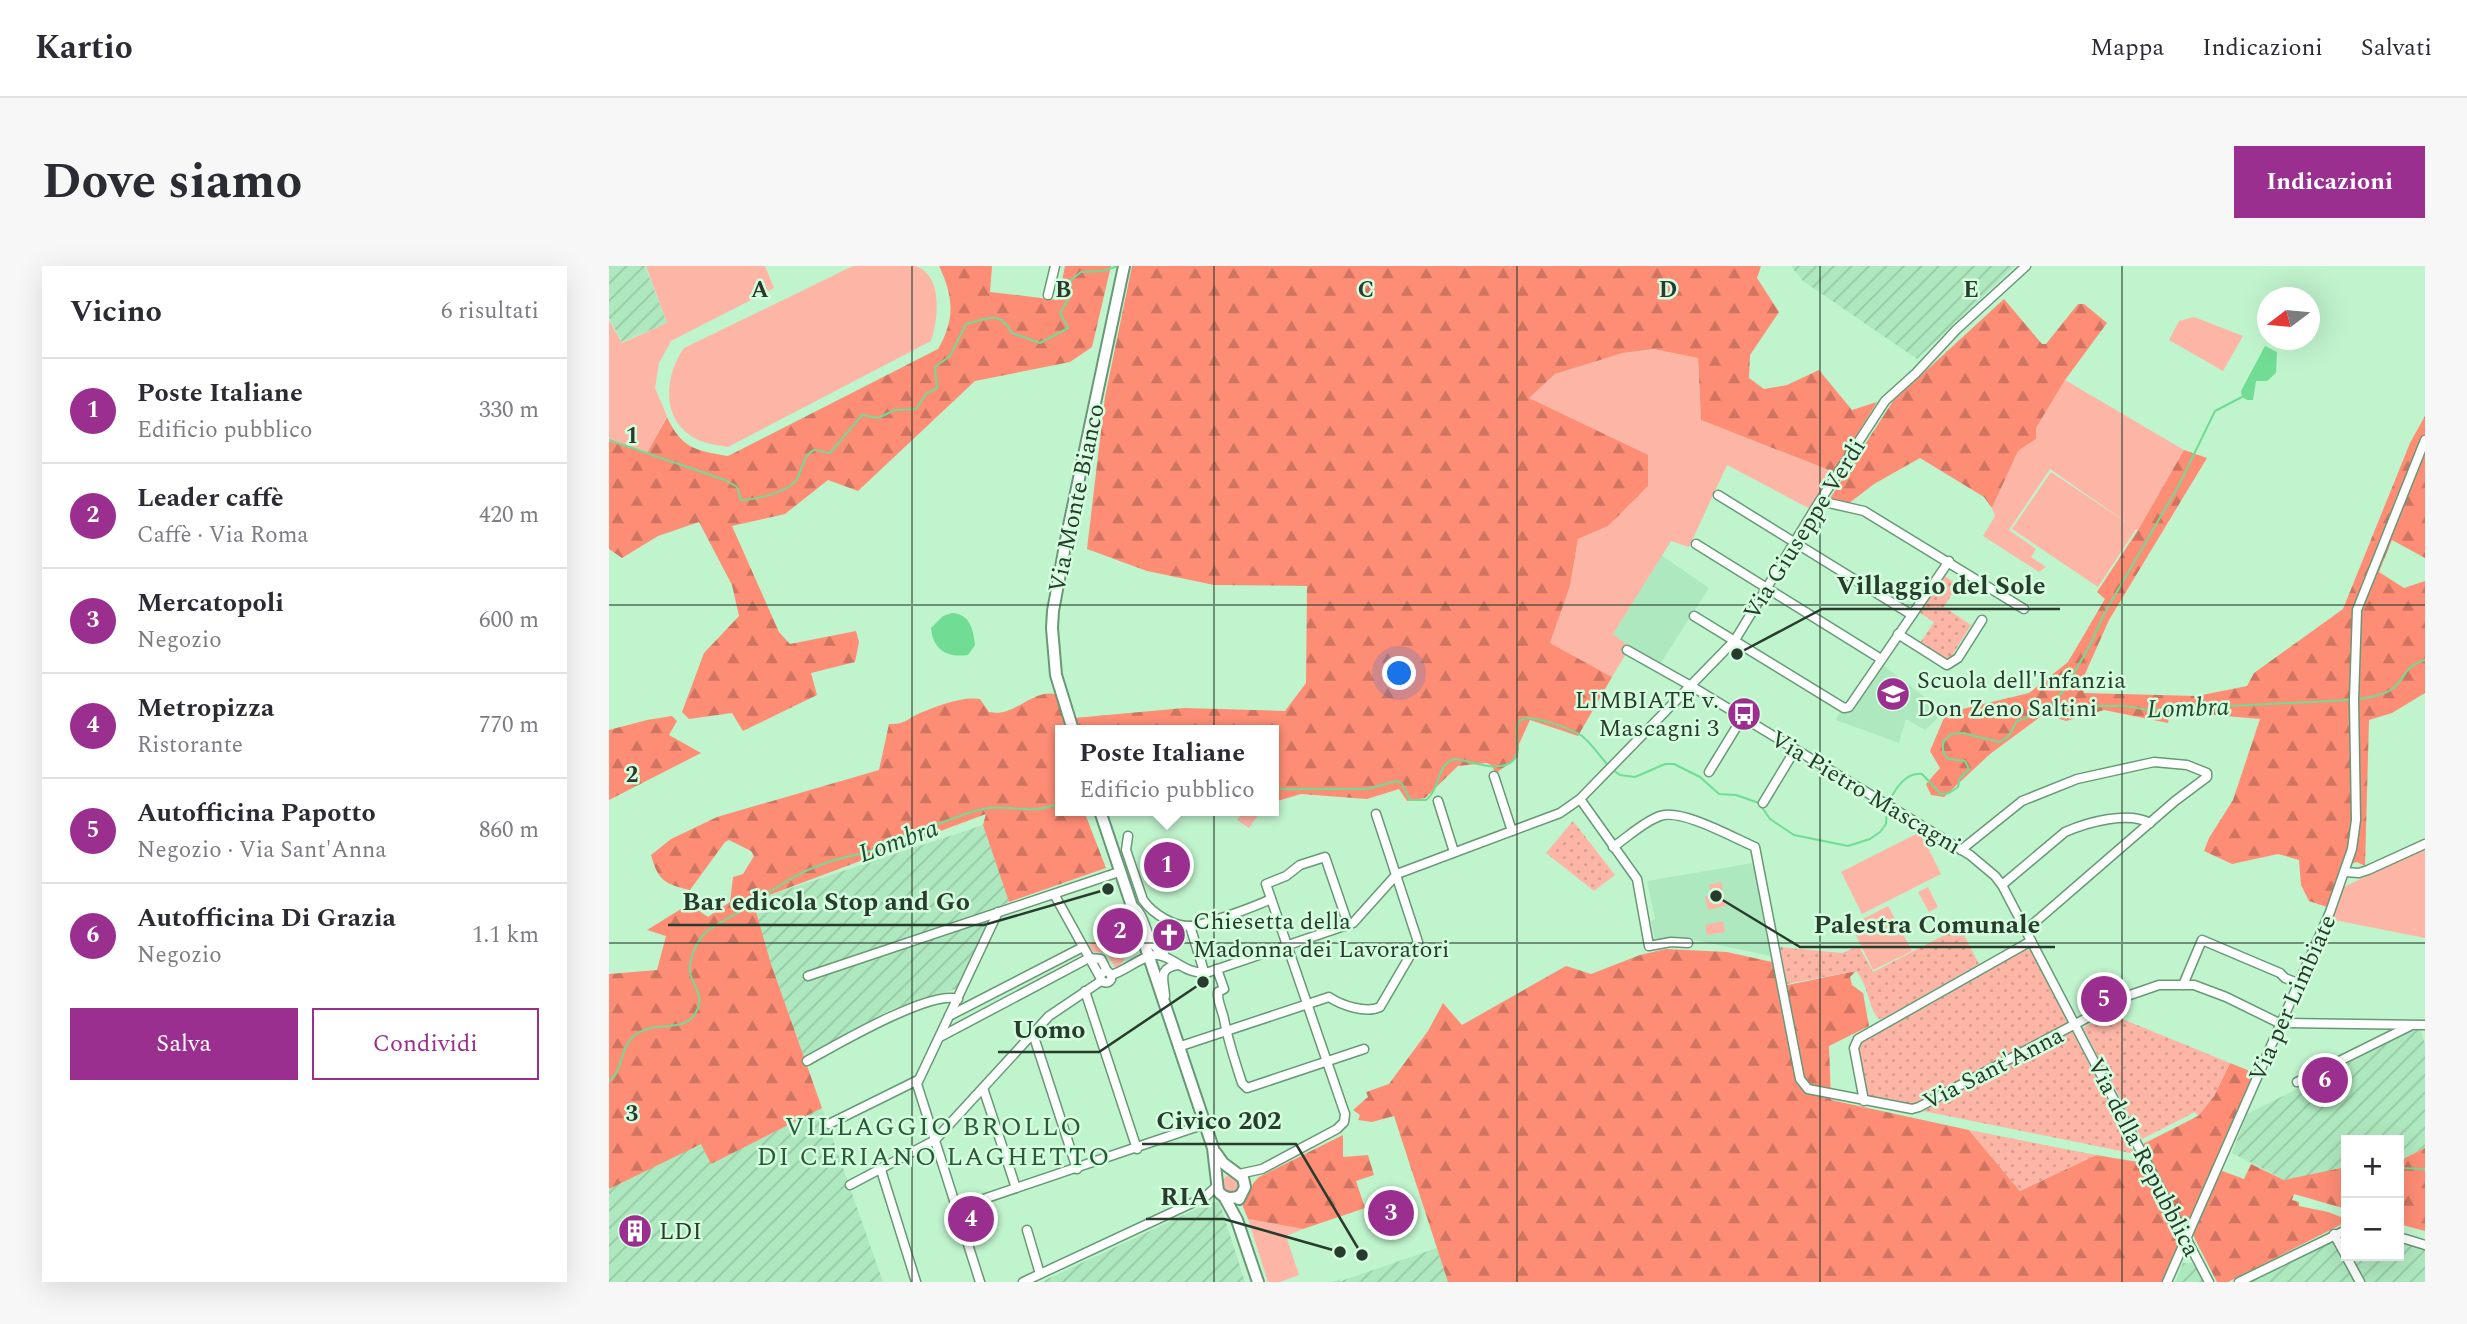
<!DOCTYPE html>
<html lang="it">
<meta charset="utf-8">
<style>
body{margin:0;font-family:Spectral,serif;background:#f7f7f7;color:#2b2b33}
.controls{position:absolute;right:21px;bottom:21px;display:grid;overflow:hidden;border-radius:0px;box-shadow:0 7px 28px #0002}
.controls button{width:63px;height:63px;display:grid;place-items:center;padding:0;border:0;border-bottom:2px solid #e1e1e2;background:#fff;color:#2b2b33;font:35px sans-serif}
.compass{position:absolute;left:1648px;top:21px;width:63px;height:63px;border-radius:50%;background:#fff;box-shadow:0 7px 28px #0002;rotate:254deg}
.you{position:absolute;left:791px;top:408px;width:24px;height:24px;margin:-18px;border:5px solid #fff;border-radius:50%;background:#1a73e8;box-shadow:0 0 0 10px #1a73e833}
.badge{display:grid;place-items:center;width:46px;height:46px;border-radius:50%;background:#9b2f8f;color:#fff;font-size:23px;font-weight:700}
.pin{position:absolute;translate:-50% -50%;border:4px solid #fff;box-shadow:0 2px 7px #0006}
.popup{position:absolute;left:446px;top:459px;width:224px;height:91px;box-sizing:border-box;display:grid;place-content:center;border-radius:0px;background:#fff;filter:drop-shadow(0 2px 5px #0005);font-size:23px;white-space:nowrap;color:#7c7c81}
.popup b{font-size:26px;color:#2b2b33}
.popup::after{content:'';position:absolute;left:50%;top:100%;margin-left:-14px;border:14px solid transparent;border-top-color:#fff}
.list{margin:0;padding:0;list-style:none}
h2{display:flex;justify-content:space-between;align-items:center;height:91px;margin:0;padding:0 28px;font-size:30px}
h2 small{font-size:23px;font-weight:400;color:#7c7c81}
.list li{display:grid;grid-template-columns:46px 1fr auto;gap:21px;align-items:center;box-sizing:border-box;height:105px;padding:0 28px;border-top:2px solid #e1e1e2}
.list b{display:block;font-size:26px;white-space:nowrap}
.list p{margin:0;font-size:23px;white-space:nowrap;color:#7c7c81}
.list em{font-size:23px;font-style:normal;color:#7c7c81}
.actions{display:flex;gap:14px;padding:21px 28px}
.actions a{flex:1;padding:16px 0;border:2px solid #9b2f8f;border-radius:0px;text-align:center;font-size:24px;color:#9b2f8f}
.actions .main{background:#9b2f8f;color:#fff}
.map{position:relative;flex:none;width:1816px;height:1016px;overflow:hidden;border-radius:0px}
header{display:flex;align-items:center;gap:42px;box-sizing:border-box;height:98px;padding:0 35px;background:#fff;border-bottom:2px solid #e1e1e2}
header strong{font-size:33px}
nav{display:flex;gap:38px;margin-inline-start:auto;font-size:24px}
.intro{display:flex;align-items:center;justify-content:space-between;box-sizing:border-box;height:168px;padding:0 42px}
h1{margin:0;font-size:49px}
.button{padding:18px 32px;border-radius:0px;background:#9b2f8f;color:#fff;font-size:24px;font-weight:700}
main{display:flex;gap:42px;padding:0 42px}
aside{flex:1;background:#fff;border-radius:0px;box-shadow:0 7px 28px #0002}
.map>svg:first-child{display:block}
</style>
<header>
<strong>Kartio</strong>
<nav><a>Mappa</a><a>Indicazioni</a><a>Salvati</a></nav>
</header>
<div class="intro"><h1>Dove siamo</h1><a class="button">Indicazioni</a></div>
<main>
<aside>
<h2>Vicino<small>6 risultati</small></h2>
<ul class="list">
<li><span class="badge">1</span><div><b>Poste Italiane</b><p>Edificio pubblico</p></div><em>330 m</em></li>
<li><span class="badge">2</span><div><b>Leader caffè</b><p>Caffè · Via Roma</p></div><em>420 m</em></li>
<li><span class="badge">3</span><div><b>Mercatopoli</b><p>Negozio</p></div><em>600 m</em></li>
<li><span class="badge">4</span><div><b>Metropizza</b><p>Ristorante</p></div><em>770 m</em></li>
<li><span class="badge">5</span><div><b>Autofficina Papotto</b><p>Negozio · Via Sant'Anna</p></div><em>860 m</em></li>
<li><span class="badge">6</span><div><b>Autofficina Di Grazia</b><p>Negozio</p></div><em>1.1 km</em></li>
</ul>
<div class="actions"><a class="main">Salva</a><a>Condividi</a></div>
</aside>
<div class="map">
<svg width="1816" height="1016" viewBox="0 0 1816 1016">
<defs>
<pattern id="industrial-furrows" width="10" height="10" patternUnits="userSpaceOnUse" patternTransform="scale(1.75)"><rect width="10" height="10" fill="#aee8be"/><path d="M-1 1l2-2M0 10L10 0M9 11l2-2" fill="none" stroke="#96c8a4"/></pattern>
<pattern id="forest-firs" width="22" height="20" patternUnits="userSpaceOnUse" patternTransform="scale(1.75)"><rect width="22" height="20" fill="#fe8d75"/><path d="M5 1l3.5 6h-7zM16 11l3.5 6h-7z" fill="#ce7460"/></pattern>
<pattern id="park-dots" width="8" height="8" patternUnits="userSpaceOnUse" patternTransform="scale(1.75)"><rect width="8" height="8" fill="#fdb6a6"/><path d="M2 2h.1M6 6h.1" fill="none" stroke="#d99d8f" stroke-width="1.8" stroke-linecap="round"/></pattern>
</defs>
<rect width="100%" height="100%" fill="#c0f4cd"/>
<!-- built -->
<g fill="#aee8be">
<path d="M1052,289L1100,322L1051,398L1003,369Z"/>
<path d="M1274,399L1335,446L1316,464L1297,453L1290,477L1227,454L1232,443H1243Z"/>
<path d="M1144,597L1162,690L1071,671L1046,675L1042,655L1046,653L1038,615Z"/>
</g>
<!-- industrial -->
<g fill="url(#industrial-furrows)">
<path d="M0,0H36L58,57L13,76L0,52Z"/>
<path d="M1182,0H1406L1308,93L1194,15Z"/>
<path d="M374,559L400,636L373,648L378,661L350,722L283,743L195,791L162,698L143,635Z"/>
<path d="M1811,761L1816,778V882L1790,895V874H1737V901L1676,914L1623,887L1638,848Z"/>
<path d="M213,842L274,1016H0V923L92,877L103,897Z"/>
<path d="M610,935L636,1016H432L594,940Z"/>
<path d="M1737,968V990H1790V976L1816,983V1016H1640Z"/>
<path d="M828,982L839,1016H723L731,1013L732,1015Z"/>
<path d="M1574,997H1583L1599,1016H1566Z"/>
</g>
<!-- grass -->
<g fill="#fdb6a6">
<path d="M37,0H156L165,22L62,75L50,97L46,122L58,150L38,187L0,175V54L13,77L58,57Z"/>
<path d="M244,0C256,0 297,0 306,0C335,9 329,54 322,75L119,181C107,179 92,177 82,170C51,150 57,107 75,82Z"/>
<path d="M1585,51L1634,70L1614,105L1560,74L1570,55Z"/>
<path d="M1046,83L1089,92L1092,154L1225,206L1203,244L1118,199L1080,281L1062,275L1004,368L1021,381L1003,411L941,377L961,320L969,273L999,260L920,132L946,108L1014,87Z"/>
<path d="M1456,114L1575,184L1529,264L1527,263L1489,321L1403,263L1442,206L1524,261L1441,203L1400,264L1427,283L1422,291L1437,301L1430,306L1374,270L1386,250L1383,242L1409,185L1427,173V162Z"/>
<path d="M635,545H652L640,562L628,554Z"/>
<path d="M1311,566L1332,608L1253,648L1232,606Z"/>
<path d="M1816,582V672L1725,654L1722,649L1735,621Z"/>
<path d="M1112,616L1117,640L1099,644L1096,631L1103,629L1100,619Z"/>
<path d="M1319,621L1329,641L1320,646L1309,626Z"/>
<path d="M1279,640L1303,685L1264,704L1242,659Z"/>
<path d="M1114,655L1116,666L1098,669L1096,659Z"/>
<path d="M487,675L519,678C519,688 515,696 507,703L497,687L484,686L479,679Z"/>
<circle cx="622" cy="918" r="9"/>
<path d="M639,953L694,963L677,970L690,1009L671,1016H659Z"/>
</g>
<!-- forest -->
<g fill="url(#forest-firs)">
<path d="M330,0H383L381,26L449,34L456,0H502L483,81L461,96L366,115L249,225L219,214L176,248L123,260L170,366L181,378L247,365L250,376L246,396L202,407L208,429L134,465L123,447L80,453L73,446L95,387L130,350L123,319L90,256L49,270L13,292L0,283V175L38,187L58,151C73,183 86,184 119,190L329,83C346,54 345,31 330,0Z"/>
<path d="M523,0H1152L1148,12L1170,46L1141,89L1140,112L1155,123L1178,119L1210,104L1243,144L1268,136L1225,206L1092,154L1089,92L1045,83L1014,87L946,108L920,132L1039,189V220L999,260L969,273L961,320L941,377L1003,411L969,470L921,454L910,478L909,491L887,507L882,499L877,497L849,500L816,532L798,535L790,523L758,533L692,528L665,536V464H451V545H475L497,602L400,636L374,559L377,548L144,635L162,698L213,842L102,898L92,878L0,923V708L48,704L57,670L38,664L80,638L99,651L121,636L124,611L134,608L145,590L142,585L120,574L116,576L81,624C55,618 49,614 42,589L62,573L108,551L270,504L280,458C295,459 298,453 311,447C328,440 353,430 371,433L380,446C406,452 421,423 448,428L465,452L575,442L676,445L697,417L698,320L605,319L538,305L478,283L496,131Z"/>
<path d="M1395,33L1433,78H1437L1469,38H1475L1498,57L1456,114L1427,162V173L1409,185L1383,242L1375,231L1311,192L1265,218L1239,238L1226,235L1222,231L1284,135Z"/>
<path d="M1816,150V292L1783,274L1770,306L1795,322L1816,315V427L1783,447L1760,454L1756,600L1748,596L1735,600L1718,641L1700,635L1692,619L1690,594L1669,588L1623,598L1595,585L1600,572L1624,534L1651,453L1561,445L1559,457L1495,444L1457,455L1435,448L1381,488L1335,531L1322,529L1317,518L1331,502L1321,485L1337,447L1420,427L1459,396L1496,333L1488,326L1529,264L1575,184L1598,192L1500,354L1472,417L1475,427L1588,430L1638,420L1645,407L1734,343L1801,177Z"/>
<path d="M63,450L68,455L60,469L92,487L0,534V464L38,454Z"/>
<path d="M1057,683L1118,686L1163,696L1169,721L1247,705L1241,711L1243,719L1254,727L1260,760L1220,780L1222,834L1360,864L1411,925L1487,889L1529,896L1540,889L1534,878L1589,850L1605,830L1621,797L1646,807L1608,903L1635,913L1642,898L1675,914L1737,901V943L1685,928L1683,934L1690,936V940L1719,946L1737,953V956L1619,1016H1608L1584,969L1572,975L1554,1016H839L785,850L763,856L749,854L751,849L744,844L759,831L757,826L780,818L819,765L834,737L853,759L957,700L982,708L1031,689Z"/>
<path d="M734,869V891L759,889L765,909L747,915L756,942L694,963L639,953L633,938L645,916L650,911Z"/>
<path d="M1816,882V965L1790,958V895Z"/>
</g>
<!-- park -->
<g fill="url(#park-dots)">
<path d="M1333,308L1348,319L1335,341L1362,359L1342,391L1334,393L1311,377L1325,356L1311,347Z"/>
<path d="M964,555L1006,609L985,625L937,587Z"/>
<path d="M1351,661L1370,698L1275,752L1270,753C1260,744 1259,718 1247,705L1178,718L1171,681L1233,687L1250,680L1264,706Z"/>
<path d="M1415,684H1423L1459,756L1457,760L1306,839L1257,831L1248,779L1251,774Z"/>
<path d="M1501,748L1621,797L1605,830L1589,850L1586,846L1533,873L1474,762Z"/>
<path d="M1463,765L1526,888L1314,845Z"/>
<path d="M1360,864L1487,889L1411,925Z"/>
</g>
<!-- water -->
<g fill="#71dc94">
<path d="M1656,80L1668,86L1667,107L1658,115H1647L1644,134H1638L1633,131L1632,125Z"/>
<path d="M343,347C361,348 364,363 366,379L359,389C338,392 324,384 322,362L334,350Z"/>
</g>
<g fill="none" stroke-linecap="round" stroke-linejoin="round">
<!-- stream -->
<g stroke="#71dc94" stroke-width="2">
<path d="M0,174L116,214L128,221L132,234C146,234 180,226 188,213C193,204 194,189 205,184C209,183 216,187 221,187L253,149L269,152L286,144L307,143L317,128L328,122L326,101L341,90L357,58C379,53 390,43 403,67L431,77L459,62L451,47L460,32L462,14L472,6L494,5L509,0"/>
<path d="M1751,433C1761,431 1774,430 1783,423C1799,411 1792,402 1816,394"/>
<path d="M1436,446L1455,424L1481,379L1495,348L1570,219L1606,145L1633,131"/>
<path d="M1004,504L1011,509L1026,511L1056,498H1065L1091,511L1110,528L1127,529L1150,537L1161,553L1185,569L1239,580L1261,573L1271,566L1277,558L1278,544"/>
<path d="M665,523H758L788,515L793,518L801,534H817C832,523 827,497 846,493C862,495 883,505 899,498C918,489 900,464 912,454C920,447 965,464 973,470C983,478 990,489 998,498"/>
<path d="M1280,535C1287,522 1297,506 1313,508L1332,528L1340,527L1349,521L1351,512L1360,503L1356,495L1339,493L1334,486V476L1342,468L1354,467L1390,476L1399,471L1408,455L1429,448L1459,447L1489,440H1515L1541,444L1741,434"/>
<path d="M0,815C16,804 9,779 29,767C49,754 79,769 89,742C94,729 84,719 81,707C79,695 87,677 95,668C104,658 120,653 131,645C157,629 184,608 214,598C232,591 251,589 270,582C303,569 335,554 369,544C400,536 417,551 451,537"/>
<path d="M1790,902L1816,903"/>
</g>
<!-- minor casing -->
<g stroke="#689976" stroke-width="11">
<g id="minor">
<path d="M439,29L446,0"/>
<path d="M1109,229L1303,349"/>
<path d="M1211,235L1255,245L1415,343"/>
<path d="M1087,278L1272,393"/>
<path d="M1085,350L1235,442L1240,441L1340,295"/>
<path d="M1289,368L1338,399L1349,392L1373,354"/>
<path d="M1018,384L1082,420L1361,589L1386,610L1393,619L1600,1016"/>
<path d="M1100,506L1133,452"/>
<path d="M885,510L903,565"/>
<path d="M971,533L1028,613L1040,680L1062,676L1079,677"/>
<path d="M829,535L845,586"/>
<path d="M1154,537L1186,484"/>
<path d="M519,570L517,584L534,634C544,648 565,661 582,660C597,659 647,640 662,633"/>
<path d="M1004,581C1019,571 1034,556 1051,550C1072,542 1125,572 1146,581L1191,813L1199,823L1303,843L1310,841L1521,729L1550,719H1585L1617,731L1670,757L1816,759"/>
<path d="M1352,584L1413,535L1468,513L1545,496L1578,499L1598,507V511L1566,535L1417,664"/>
<path d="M1736,606L1750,607L1759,604L1816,578"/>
<path d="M1393,619L1456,566C1479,556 1519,545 1541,557"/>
<path d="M445,628L491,711"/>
<path d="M521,638C541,650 533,675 555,688"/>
<path d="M581,660L594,702V707"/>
<path d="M480,692L492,693L498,705"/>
<path d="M608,703L615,723L609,726C608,735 613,743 615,753C619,775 626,795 633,817L638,822L755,783"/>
<circle cx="497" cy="711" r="5.5"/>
<path d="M502,709C515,706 535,688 548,689C563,689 576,710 600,706L744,657L788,608L951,547L971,533L1126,374L1207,241L1276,135L1307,107L1347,64L1417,0"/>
<path d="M199,710L510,606"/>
<path d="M1574,719L1593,674L1671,707L1676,712L1688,717"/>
<path d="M476,725L528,883"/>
<path d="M556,730C555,714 548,702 569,699"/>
<path d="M340,750L474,681"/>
<path d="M424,768L468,903"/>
<path d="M331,771L480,692"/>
<path d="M569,781L720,731C732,739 757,748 771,741L809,676L767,548"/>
<path d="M198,795C225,780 322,723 349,733"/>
<path d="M1688,816L1801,760"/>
<path d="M374,822L407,922"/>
<path d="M1255,835L1245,782L1249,773L1422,675"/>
<path d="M220,858L309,814"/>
<path d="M272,904L307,1016"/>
<path d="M630,908L653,903L728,863L735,856L736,848L657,618L677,610L691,599L716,591L739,658"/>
<path d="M241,919L326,874L440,750L492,715"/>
<path d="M348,942L596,858"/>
<path d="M418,964L431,1008"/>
<path d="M1725,968L1751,1016"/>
<path d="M1790,971L1816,979"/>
<path d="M371,1016L308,818L389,646"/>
<path d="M414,1016L596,931L608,920"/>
<path d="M1558,1016L1721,646L1743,583L1747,554L1745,434L1748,344L1816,174"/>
<path d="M1630,1016L1737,964"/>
</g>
</g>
<!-- major casing -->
<g stroke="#689976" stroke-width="14">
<g id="major">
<path d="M464,464L447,409L443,362L444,345L458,269L515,0"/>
<path d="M491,545L604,882L609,925C615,933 623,934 632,929"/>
<path d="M607,887L614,897L634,912L636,921L630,933"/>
<path d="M616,932L628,954L649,1016"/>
</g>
</g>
<!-- minor -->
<use href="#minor" stroke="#fff" stroke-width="8"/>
<!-- major -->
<use href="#major" stroke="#fff" stroke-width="10"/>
</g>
<!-- grid -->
<path fill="none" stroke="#283c2e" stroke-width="2" stroke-opacity="0.55" d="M303,0V1016M605,0V1016M908,0V1016M1211,0V1016M1513,0V1016M0,339H1816M0,677H1816"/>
<!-- icons -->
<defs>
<g id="school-disc" transform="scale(1.75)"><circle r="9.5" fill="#9b2f8f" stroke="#d5fedf"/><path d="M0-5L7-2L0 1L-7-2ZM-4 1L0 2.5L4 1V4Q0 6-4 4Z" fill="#fff"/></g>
<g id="bus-disc" transform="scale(1.75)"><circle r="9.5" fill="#9b2f8f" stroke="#d5fedf"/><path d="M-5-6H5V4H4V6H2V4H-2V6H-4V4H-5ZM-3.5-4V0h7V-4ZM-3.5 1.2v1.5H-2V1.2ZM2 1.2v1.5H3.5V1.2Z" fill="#fff"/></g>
<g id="church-disc" transform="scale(1.75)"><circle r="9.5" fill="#9b2f8f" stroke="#d5fedf"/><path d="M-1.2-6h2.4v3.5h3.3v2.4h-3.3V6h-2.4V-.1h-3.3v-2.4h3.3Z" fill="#fff"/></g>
<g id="building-disc" transform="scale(1.75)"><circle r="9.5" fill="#9b2f8f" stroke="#d5fedf"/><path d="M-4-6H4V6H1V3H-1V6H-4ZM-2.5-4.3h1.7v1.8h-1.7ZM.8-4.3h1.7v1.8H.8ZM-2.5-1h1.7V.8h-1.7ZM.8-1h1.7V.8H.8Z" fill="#fff"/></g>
</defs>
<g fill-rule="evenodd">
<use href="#school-disc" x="1284" y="428"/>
<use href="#bus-disc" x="1135" y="448"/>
<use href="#church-disc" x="560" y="669"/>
<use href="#building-disc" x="26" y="965"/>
</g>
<g text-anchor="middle" stroke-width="5" stroke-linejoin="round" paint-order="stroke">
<!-- street labels -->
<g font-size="24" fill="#283c2e" stroke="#d5fedf">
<text transform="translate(467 232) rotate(-78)" y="8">Via Monte Bianco</text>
<text transform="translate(1195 263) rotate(-58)" y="8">Via Giuseppe Verdi</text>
<text transform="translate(1257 526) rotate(31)" y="8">Via Pietro Mascagni</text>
<text transform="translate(1683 732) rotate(-66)" y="8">Via per Limbiate</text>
<text transform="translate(1384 802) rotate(-27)" y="8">Via Sant'Anna</text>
<text transform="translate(1535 891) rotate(63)" y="8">Via della Repubblica</text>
</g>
<!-- poi labels -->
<g font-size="24" fill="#283c2e" stroke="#d5fedf" text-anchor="start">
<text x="1308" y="422">Scuola dell'Infanzia<tspan x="1308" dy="28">Don Zeno Saltini</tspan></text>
<text x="1110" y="442" text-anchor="end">LIMBIATE v.<tspan x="1110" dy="28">Mascagni 3</tspan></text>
<text x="584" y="663">Chiesetta della<tspan x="584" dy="28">Madonna dei Lavoratori</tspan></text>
<text x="50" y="973">LDI</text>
</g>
<!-- water labels -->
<g font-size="26" font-style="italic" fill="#204b2f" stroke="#d5fedf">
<text transform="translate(1579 441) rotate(-2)" y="9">Lombra</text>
<text transform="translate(289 574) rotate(-20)" y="9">Lombra</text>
</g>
<!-- neighbourhood labels -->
<g font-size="26" letter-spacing="2" fill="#2a593a" stroke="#d5fedf">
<text x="325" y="869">VILLAGGIO BROLLO<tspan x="325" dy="30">DI CERIANO LAGHETTO</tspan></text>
</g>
</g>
<g font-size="23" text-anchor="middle" font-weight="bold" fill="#283c2e" stroke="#d5fedf" stroke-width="5" stroke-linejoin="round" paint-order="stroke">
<text x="151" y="31">A</text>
<text x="454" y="31">B</text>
<text x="757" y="31">C</text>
<text x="1059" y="31">D</text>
<text x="1362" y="31">E</text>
<text x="23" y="177">1</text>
<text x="23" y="516">2</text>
<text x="23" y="855">3</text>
</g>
<!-- callouts -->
<path fill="none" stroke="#283c2e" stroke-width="2.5" d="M1128 388L1213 343H1451M499 623L375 659H59M1107 630L1191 681H1446M594 716L490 786H389M753 989L687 878H533M731 986L615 953H537"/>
<g fill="#283c2e" stroke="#d5fedf" stroke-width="2.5">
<circle cx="1128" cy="388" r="7"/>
<circle cx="499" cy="623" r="7"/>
<circle cx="1107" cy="630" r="7"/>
<circle cx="594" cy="716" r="7"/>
<circle cx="753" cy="989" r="7"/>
<circle cx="731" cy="986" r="7"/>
</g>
<g font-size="26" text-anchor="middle" font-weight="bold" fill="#283c2e" stroke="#d5fedf" stroke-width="5" stroke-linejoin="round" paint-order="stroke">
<text x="1332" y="328">Villaggio del Sole</text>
<text x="217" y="644">Bar edicola Stop and Go</text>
<text x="1318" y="667">Palestra Comunale</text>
<text x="440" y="772">Uomo</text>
<text x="610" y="863">Civico 202</text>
<text x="576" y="939">RIA</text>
</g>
</svg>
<div class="controls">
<button>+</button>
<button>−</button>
</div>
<svg class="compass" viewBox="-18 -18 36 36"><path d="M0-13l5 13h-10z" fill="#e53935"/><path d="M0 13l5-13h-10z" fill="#7c7c81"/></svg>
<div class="you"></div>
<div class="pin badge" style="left:558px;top:599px">1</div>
<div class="popup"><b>Poste Italiane</b>Edificio pubblico</div>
<div class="pin badge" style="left:511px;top:665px">2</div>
<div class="pin badge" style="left:782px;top:947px">3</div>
<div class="pin badge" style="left:362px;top:953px">4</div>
<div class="pin badge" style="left:1495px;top:733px">5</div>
<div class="pin badge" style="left:1716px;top:814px">6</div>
</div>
</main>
